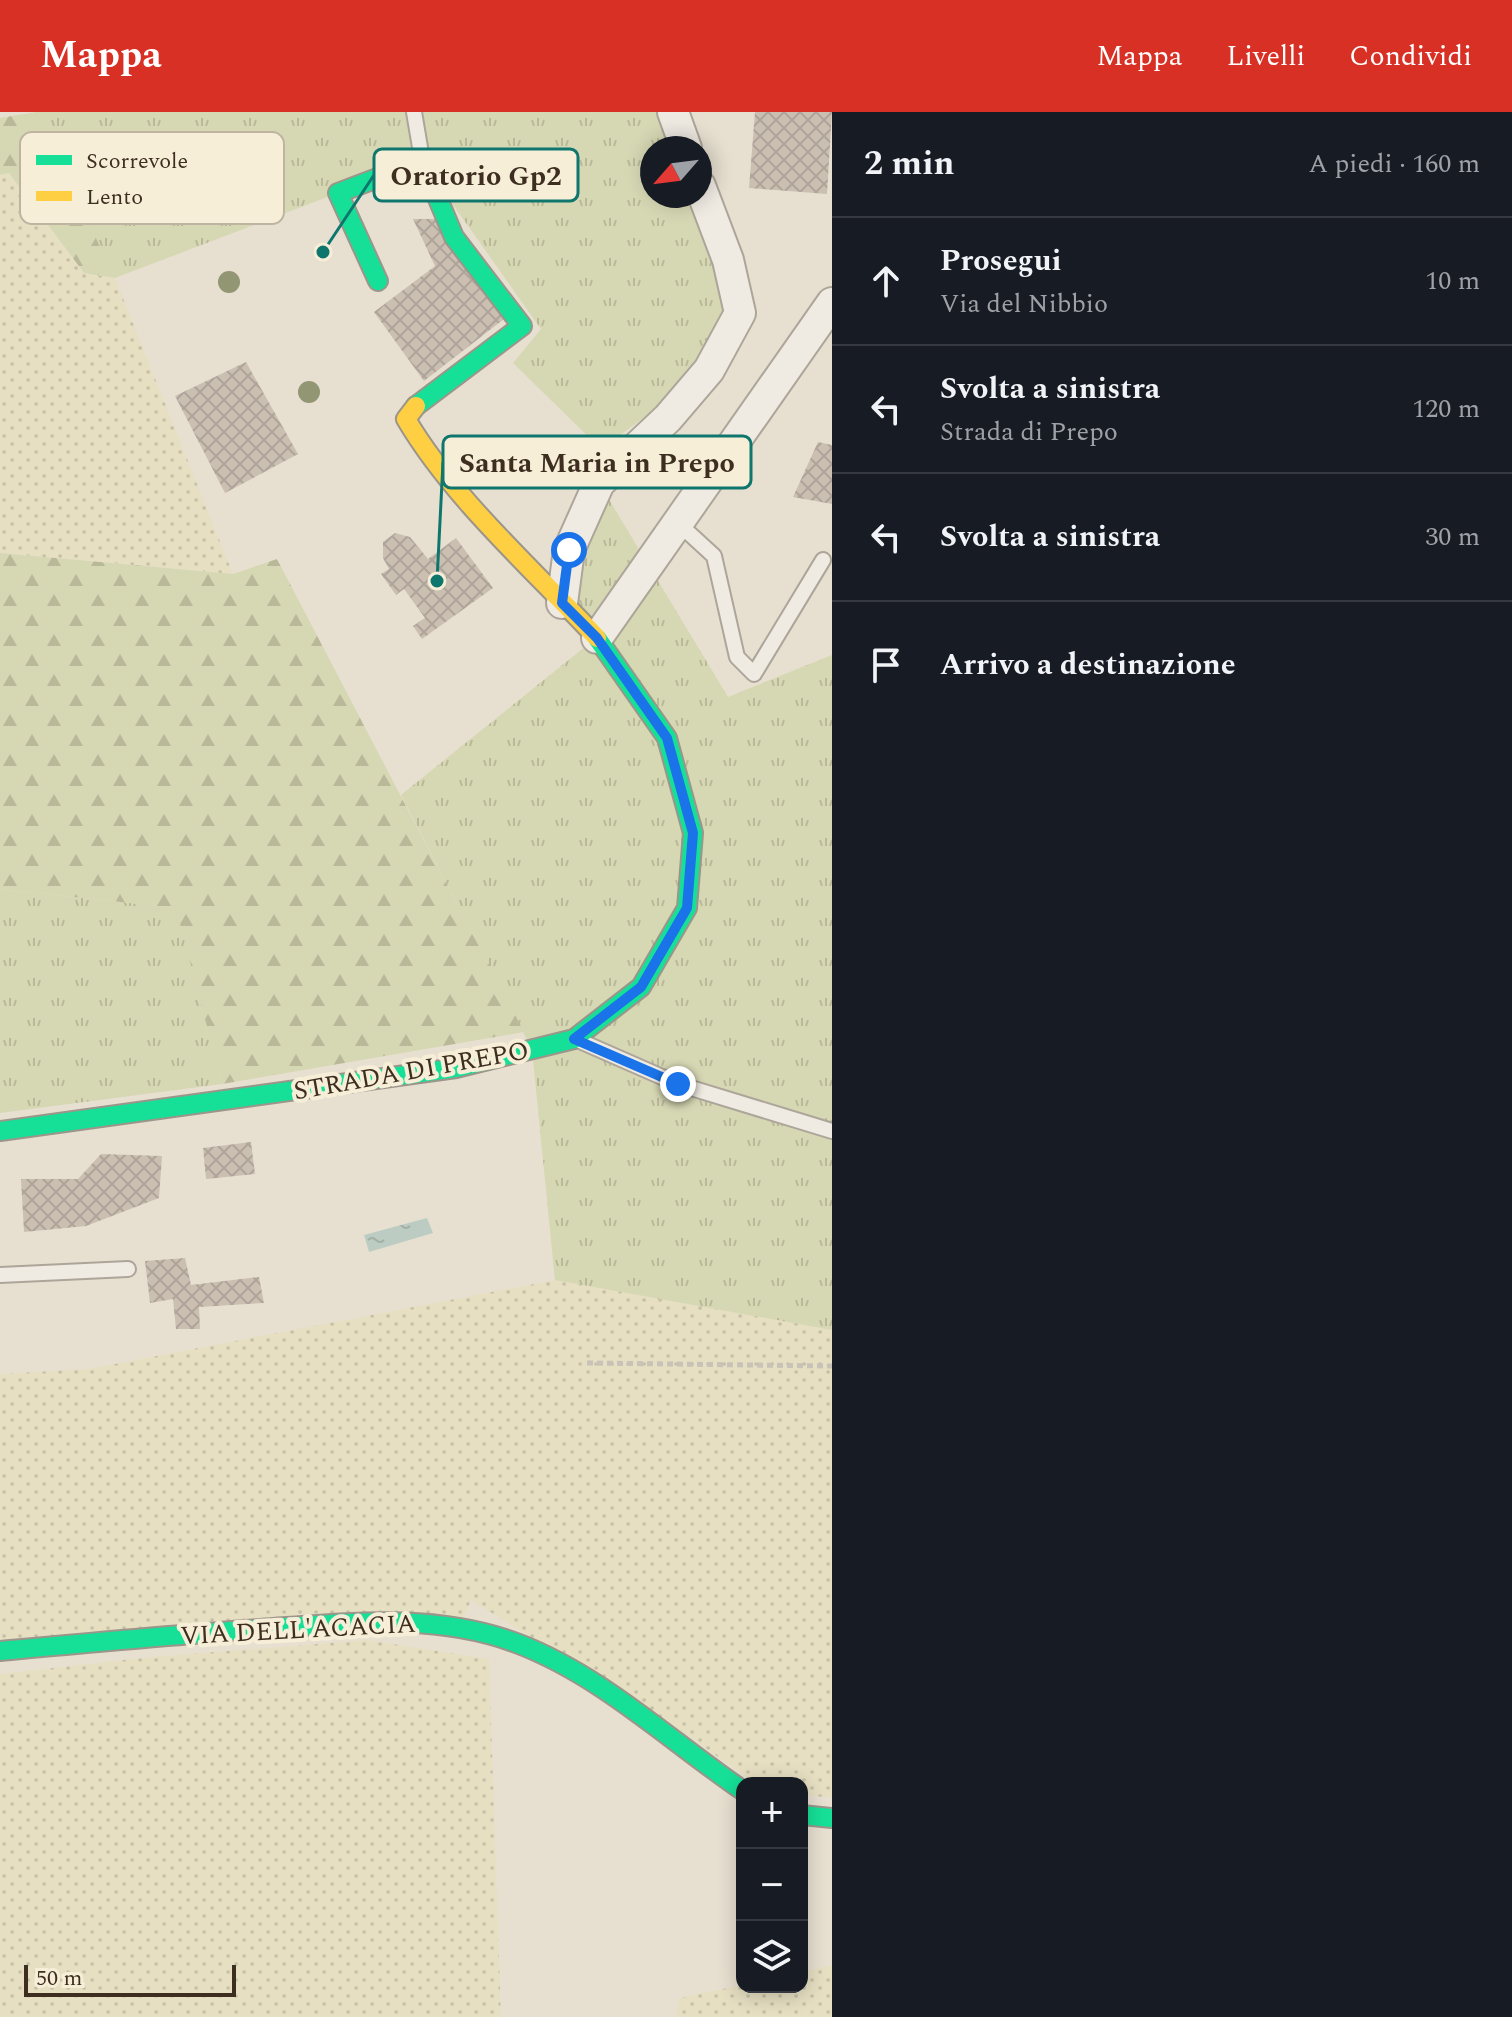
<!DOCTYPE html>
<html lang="it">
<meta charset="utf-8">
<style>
body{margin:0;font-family:Spectral,serif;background:#242831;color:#f1f3f6}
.controls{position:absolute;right:24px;bottom:24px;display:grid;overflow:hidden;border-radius:16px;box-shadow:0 4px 20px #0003}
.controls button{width:72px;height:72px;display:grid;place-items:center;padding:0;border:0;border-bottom:2px solid #363941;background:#171b24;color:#f1f3f6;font:40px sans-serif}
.compass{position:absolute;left:640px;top:24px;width:72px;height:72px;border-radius:50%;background:#171b24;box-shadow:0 4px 20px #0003;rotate:242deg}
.scale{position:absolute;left:24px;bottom:20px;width:212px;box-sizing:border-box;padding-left:8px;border:4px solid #3d2e20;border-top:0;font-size:22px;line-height:28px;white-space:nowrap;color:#3d2e20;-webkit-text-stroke:6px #f7eed8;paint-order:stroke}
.stop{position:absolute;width:24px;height:24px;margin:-18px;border:6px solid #1a73e8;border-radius:50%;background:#fff}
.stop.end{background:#1a73e8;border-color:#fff;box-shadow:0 2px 8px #0008}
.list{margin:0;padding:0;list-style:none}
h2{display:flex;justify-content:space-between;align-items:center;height:104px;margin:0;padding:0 32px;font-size:34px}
h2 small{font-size:26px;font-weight:400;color:#9ea1a6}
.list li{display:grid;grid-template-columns:52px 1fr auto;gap:24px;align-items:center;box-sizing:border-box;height:128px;padding:0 32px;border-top:2px solid #363941}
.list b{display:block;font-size:30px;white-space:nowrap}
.list p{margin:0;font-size:26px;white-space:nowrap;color:#9ea1a6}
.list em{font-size:26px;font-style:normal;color:#9ea1a6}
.icon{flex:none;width:44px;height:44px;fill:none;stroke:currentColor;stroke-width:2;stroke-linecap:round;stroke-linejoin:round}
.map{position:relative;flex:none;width:832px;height:1905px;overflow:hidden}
header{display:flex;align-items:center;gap:48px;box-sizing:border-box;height:112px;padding:0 40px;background:#d93025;color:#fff}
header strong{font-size:38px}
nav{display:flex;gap:44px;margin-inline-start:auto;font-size:28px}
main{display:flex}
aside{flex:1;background:#171b24}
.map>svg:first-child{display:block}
</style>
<header>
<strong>Mappa</strong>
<nav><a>Mappa</a><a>Livelli</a><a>Condividi</a></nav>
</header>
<main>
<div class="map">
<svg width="832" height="1905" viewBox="0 0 832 1905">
<defs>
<pattern id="farmland-dots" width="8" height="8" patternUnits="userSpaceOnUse" patternTransform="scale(2)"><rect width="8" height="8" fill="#e6dfc2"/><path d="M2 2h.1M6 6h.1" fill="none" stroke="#c6c0a6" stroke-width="1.8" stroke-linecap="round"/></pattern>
<pattern id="grass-tufts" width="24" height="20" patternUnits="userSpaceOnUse" patternTransform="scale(2)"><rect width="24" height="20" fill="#d6d7b3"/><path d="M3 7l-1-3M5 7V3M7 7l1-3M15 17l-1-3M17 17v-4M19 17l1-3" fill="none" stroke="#b9b99a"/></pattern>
<pattern id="forest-firs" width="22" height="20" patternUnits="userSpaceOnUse" patternTransform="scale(2)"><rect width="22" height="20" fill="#d6d7b3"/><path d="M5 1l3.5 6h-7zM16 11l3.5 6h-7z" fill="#b9b99a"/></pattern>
<pattern id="water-ripples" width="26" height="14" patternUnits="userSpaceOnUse" patternTransform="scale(2)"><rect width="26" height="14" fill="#bcccc2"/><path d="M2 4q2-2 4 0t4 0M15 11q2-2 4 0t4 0" fill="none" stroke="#a2b0a6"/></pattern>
<pattern id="building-cross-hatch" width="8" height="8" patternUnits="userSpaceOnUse" patternTransform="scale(2)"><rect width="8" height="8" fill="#cbbfb2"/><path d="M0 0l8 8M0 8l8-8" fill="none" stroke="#afa499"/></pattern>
</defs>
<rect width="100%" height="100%" fill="#e7e0d1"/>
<!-- farmland -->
<g fill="url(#farmland-dots)">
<path d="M9,61L83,161L115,166L233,462L0,441V63Z"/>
<path d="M599,371L728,585L832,543V1685L802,1684V1671H755L671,1612L471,1488L460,1514L0,1539V1262L89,1257L555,1168L532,937L401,683L596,526Z"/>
<path d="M367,1528L489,1547L501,1905H0V1562L151,1545Z"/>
<path d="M832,1853V1905H676L680,1886L742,1873L802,1875V1860Z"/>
</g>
<!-- grass -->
<g fill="url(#grass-tufts)">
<path d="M35,0H672L686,36H652V84H700L740,201L709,258L601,337L513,251L541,217L422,49L115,166Z"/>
<path d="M599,371L728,585L832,543V1218L555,1168L532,937L401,683L596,526L562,491Z"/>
<path d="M0,777L177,796L222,972L0,1001Z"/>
</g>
<!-- forest -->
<g fill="url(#forest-firs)">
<path d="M36,0L115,166L84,161L9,61L0,63V6Z"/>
<path d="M0,441L233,462L277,447L524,920L222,972L176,796L0,777Z"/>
</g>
<!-- water -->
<path fill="url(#water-ripples)" d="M427,1106L433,1121L369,1140L364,1123Z"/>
<!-- building -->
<g fill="url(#building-cross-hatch)">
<path d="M755,0H832L827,82L749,76Z"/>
<path d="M413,107H437L504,207L424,269L374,200L435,154Z"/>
<path d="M246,250L298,342L225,381L175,284Z"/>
<path d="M818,330L832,333V392L793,385Z"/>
<path d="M395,421L410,425L428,447L456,426L493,476L422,527L413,514L425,506L404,477L396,483L381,462L389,457L383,446V430Z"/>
<path d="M251,1030L255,1062L206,1067L203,1036Z"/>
<path d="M101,1042L162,1044L159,1086L86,1114L24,1120L21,1067H78Z"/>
<path d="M185,1146L191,1173L259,1165L264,1191L199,1195L200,1217H176L173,1187L150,1191L145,1149Z"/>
</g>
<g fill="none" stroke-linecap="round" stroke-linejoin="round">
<!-- lane casing -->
<g stroke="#ada599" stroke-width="18">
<g id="lane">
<path d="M414,0L422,47"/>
<path d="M678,411L714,444L737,545L754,562L823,448"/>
<path d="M580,929L678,972L832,1019"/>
<path d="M0,1163L128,1157"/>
</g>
</g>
<!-- street casing -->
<g stroke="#ada599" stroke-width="34">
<g id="street">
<path d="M673,0L686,36"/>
<path d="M562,491L569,438L599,371L668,306L709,258L740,201L728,148L700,74"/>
<path d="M597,526L832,191"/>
</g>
</g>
<!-- fast casing -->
<g stroke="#9c958a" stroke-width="22">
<g id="fast">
<path d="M378,169L338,81L422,49L454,125L522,214L416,294"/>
<path d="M0,1019L456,956L574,927L641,875L687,796L693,721L667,626L597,526"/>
<path d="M0,1539C87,1531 173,1523 260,1517C347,1511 436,1500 519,1532C602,1564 669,1628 742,1678"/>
<path d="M802,1703L832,1706"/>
</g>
</g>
<!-- slow casing -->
<g stroke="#9c958a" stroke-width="22">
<path id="slow" d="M416,294L406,307C453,387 534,458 597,526"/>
</g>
<!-- path -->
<path stroke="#c8c2b9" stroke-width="5" stroke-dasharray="6 4" stroke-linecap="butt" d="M587,1251L832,1254"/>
<!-- lane -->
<use href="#lane" stroke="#efebe3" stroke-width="14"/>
<!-- street -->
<use href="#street" stroke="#efebe3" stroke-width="30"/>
<!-- fast -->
<use href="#fast" stroke="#16e098" stroke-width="18"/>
<!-- slow -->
<use href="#slow" stroke="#ffcf43" stroke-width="18"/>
</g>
<!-- trees -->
<g fill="#929673">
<circle cx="229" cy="170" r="11"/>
<circle cx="309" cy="280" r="11"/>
</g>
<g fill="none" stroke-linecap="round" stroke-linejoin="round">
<!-- route -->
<path stroke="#1a73e8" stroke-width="10" d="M569,438L562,491L597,526L667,626L693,721L687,796L641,875L574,927L678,972"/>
</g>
<g text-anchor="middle" stroke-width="8" stroke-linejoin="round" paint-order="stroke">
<!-- street labels -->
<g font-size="26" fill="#3d2e20" stroke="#f7eed8">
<text transform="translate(411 958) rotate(-10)" y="9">STRADA DI PREPO</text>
<text transform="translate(298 1517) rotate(-3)" y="9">VIA DELL'ACACIA</text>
</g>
</g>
<!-- legend -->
<rect x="20" y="20" width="264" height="92" rx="12" fill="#f7eed8" stroke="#bfb4a1" stroke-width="2"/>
<rect x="36" y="43" width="36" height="10" fill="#16e098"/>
<rect x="36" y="79" width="36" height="10" fill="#ffcf43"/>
<g font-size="22" fill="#3d2e20">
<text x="86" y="56">Scorrevole</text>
<text x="86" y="92">Lento</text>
</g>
<!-- callouts -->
<path fill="none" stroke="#0f766e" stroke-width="3" d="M323 140L374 63M437 469L443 350"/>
<g fill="#0f766e" stroke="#f7eed8" stroke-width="3">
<circle cx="323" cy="140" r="8"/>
<circle cx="437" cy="469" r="8"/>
</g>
<g fill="#f7eed8" stroke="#0f766e" stroke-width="3">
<rect x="374" y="37" width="204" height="52" rx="8"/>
<rect x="443" y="324" width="308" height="52" rx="8"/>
</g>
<g font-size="28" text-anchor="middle" font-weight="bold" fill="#3d2e20">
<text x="476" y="73">Oratorio Gp2</text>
<text x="597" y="360">Santa Maria in Prepo</text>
</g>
</svg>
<div class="controls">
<button>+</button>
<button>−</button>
<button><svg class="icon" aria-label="layers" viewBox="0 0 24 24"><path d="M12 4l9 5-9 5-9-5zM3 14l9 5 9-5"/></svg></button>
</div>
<svg class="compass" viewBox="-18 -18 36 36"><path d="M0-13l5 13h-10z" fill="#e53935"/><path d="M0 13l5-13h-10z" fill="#9ea1a6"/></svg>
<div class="scale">50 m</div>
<div class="stop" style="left:569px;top:438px"></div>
<div class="stop end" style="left:678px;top:972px"></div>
</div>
<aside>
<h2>2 min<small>A piedi · 160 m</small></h2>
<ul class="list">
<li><svg class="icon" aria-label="ahead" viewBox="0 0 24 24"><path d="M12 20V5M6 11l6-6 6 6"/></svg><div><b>Prosegui</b><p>Via del Nibbio</p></div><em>10 m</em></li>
<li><svg class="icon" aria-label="left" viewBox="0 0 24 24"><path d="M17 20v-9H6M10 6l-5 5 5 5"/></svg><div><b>Svolta a sinistra</b><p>Strada di Prepo</p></div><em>120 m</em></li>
<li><svg class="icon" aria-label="left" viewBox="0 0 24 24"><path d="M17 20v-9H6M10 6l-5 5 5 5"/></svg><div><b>Svolta a sinistra</b></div><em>30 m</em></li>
<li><svg class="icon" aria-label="arrive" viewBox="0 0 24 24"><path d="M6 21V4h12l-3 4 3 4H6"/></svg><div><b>Arrivo a destinazione</b></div></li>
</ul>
</aside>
</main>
